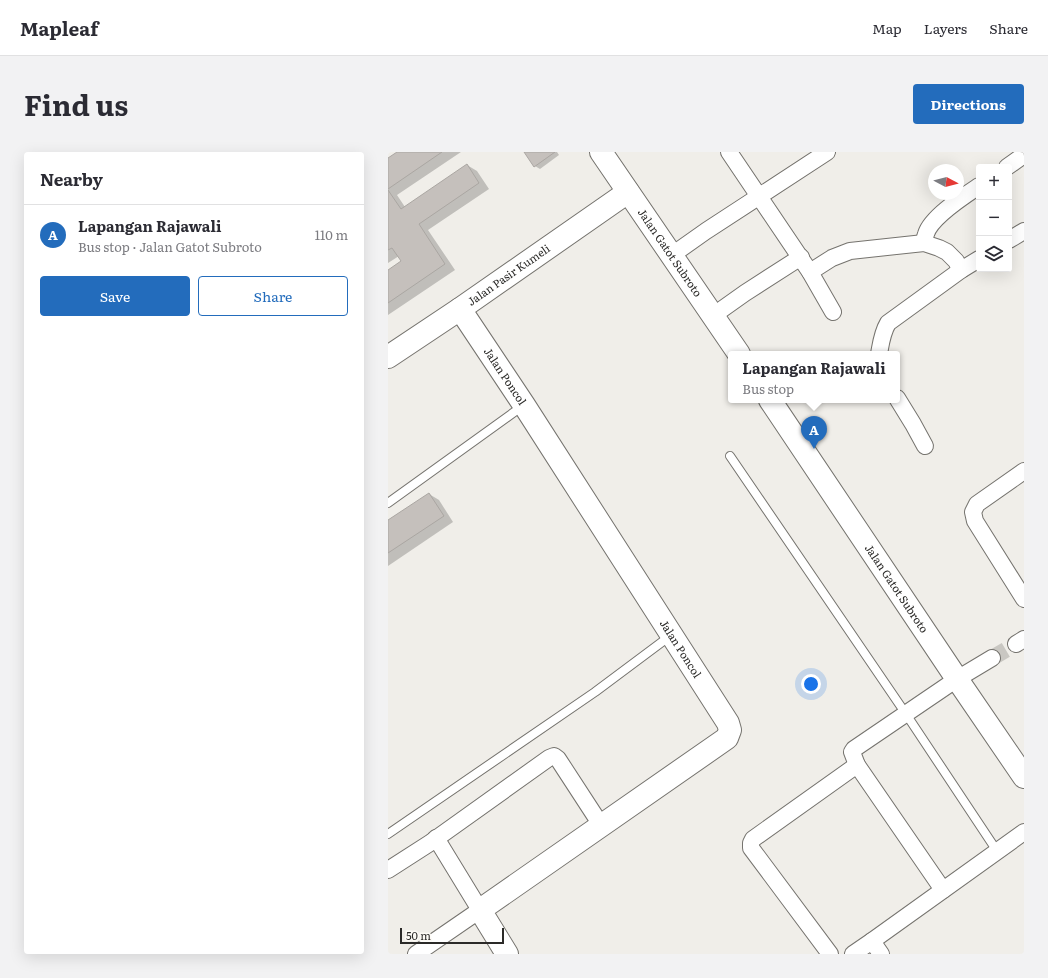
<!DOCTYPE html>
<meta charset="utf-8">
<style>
body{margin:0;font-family:Literata,serif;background:#f2f2f3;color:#2b2b33}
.controls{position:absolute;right:12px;top:12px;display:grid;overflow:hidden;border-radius:4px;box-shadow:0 4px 16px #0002}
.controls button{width:36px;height:36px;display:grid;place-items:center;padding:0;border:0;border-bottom:1px solid #e1e1e2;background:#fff;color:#2b2b33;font:20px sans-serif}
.compass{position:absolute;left:540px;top:12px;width:36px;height:36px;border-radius:50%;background:#fff;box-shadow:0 4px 16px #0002;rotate:97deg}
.scale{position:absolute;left:12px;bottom:10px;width:104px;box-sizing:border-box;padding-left:4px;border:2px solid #2b2a28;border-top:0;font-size:11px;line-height:14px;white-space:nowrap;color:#2b2a28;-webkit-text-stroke:3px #fdfbf6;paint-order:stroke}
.you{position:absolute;left:423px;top:532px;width:14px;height:14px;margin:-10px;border:3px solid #fff;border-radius:50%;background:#1a73e8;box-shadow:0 0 0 6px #1a73e833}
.badge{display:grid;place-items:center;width:26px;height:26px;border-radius:50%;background:#236cbc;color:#fff;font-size:13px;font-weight:700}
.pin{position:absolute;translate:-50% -33px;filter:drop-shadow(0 1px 2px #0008)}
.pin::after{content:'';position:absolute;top:21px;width:14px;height:12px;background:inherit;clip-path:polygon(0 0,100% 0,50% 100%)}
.popup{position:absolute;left:340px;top:199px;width:172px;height:52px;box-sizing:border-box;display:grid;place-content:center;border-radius:4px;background:#fff;filter:drop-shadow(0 1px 3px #0005);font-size:13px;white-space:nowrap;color:#7c7c81}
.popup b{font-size:15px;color:#2b2b33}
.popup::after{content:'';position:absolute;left:50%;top:100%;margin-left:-8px;border:8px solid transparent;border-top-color:#fff}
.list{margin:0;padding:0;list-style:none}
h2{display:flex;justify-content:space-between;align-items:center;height:52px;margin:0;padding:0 16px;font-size:17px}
h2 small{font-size:13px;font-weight:400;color:#7c7c81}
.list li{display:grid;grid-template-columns:26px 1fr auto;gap:12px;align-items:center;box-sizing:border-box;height:60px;padding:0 16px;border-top:1px solid #e1e1e2}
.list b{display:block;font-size:15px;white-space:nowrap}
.list p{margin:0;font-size:13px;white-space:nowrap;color:#7c7c81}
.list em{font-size:13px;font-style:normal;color:#7c7c81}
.actions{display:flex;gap:8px;padding:12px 16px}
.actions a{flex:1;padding:9px 0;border:1px solid #236cbc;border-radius:4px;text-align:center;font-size:14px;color:#236cbc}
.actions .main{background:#236cbc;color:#fff}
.icon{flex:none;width:22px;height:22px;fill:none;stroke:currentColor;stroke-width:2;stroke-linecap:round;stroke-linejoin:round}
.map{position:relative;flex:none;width:636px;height:802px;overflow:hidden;border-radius:4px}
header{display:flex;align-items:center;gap:24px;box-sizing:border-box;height:56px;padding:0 20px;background:#fff;border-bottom:1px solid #e1e1e2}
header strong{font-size:19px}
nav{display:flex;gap:22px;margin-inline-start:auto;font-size:14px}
.intro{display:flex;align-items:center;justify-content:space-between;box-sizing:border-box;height:96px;padding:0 24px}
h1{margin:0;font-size:28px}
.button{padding:10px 18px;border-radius:4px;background:#236cbc;color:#fff;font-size:14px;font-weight:700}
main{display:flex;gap:24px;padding:0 24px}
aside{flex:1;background:#fff;border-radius:4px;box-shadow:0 4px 16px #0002}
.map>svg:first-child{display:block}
</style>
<header>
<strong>Mapleaf</strong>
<nav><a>Map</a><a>Layers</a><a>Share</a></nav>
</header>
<div class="intro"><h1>Find us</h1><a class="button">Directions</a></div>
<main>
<aside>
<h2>Nearby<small></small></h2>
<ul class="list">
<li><span class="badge">A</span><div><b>Lapangan Rajawali</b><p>Bus stop · Jalan Gatot Subroto</p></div><em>110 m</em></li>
</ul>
<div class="actions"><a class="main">Save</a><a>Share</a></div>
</aside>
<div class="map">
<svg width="636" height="802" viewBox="0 0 636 802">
<rect width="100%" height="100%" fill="#f0eee9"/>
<!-- shadow -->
<g fill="#0003">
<path d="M11,0H73L9,43L17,55L79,13L89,19L101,37L40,78L67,118L0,163V119L14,109L11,104L0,111V7Z"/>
<path d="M137,0H169L171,3L152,17L147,14Z"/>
<path d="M41,342L51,348L65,370L0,414V370Z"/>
</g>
<!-- building -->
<g fill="#c5c0bc" stroke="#aaa6a2">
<path d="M9,0H54L0,37V6Z"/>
<path d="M136,0H167L146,15Z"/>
<path d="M79,12L91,31L31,72L57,112L0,151V118L13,109L4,96L0,98V38L13,57Z"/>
<path d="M41,341L56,364L0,401V368Z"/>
</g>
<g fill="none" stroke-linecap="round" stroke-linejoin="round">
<!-- street-tunnel -->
<path stroke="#c9c7c2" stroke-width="16" stroke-dasharray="16 8" stroke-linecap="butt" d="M604,506L628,492"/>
<!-- lane casing -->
<g stroke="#75736e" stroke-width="10">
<g id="lane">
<path d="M342,304L518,562L609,699"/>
<path d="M0,351L136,253"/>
<path d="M0,682L207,540L282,484"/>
</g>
</g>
<!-- street casing -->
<g stroke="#75736e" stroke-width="18">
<g id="street">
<path d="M341,0L422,120L445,160"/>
<path d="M619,15L636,3"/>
<path d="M621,88L636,79"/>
<path d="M536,91C536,88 537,85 538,82C543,65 576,44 591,34"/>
<path d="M284,103L318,79L439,0"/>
<path d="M422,120L444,106L462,99L536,91L551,96L559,100L568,109L573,118"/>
<path d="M326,163L357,141L413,105"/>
<path d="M491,202C493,191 494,181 500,171L573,118L591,107"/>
<path d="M509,246L525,272L537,294"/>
<path d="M636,319L589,352L585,360L587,369L636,447"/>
<path d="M628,492L636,487"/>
<path d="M0,718L42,691L161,606L166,604L170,607L213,673"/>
<path d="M555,738L469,613L464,600L466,597L569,527L604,506"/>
<path d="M484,789L493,802"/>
<path d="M28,802L92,758L48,686"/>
<path d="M442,802L363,696V691L365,687L469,613"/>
<path d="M465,802L484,789L636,680"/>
</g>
</g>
<!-- secondary casing -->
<g stroke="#75736e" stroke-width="24">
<g id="secondary">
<path id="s1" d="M72,157L136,253L340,571L342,578L339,586L92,758L119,802"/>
<path id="s2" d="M0,205L72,157L240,40"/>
</g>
</g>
<!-- primary casing -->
<g stroke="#75736e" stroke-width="24">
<g id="primary">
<path id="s3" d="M213,0L351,202"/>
<path id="s4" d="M382,248L569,527L636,625"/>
</g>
</g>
<!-- lane -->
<use href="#lane" stroke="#fff" stroke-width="8"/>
<!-- street -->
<use href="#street" stroke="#fff" stroke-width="16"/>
<!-- secondary -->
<use href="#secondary" stroke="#fff" stroke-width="22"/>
<!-- primary -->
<use href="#primary" stroke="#fff" stroke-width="22"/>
</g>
<g text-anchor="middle" stroke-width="3.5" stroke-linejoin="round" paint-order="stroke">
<!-- street labels -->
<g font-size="11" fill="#2b2a28" stroke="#fdfbf6">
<text dy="4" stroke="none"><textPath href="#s3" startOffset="122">Jalan Gatot Subroto</textPath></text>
<text dy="4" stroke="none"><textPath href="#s2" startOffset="146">Jalan Pasir Kumeli</textPath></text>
<text dy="4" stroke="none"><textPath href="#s1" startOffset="81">Jalan Poncol</textPath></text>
<text dy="4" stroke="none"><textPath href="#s4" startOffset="227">Jalan Gatot Subroto</textPath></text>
<text dy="4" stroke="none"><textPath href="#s1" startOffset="405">Jalan Poncol</textPath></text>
</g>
</g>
</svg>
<div class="controls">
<button>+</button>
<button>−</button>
<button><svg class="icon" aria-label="layers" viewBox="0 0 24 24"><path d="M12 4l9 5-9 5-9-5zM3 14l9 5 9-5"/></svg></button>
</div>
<svg class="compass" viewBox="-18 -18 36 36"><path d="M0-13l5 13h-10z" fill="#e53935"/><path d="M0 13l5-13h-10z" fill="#7c7c81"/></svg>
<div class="scale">50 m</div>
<div class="you"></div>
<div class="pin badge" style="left:426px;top:297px">A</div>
<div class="popup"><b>Lapangan Rajawali</b>Bus stop</div>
</div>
</main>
